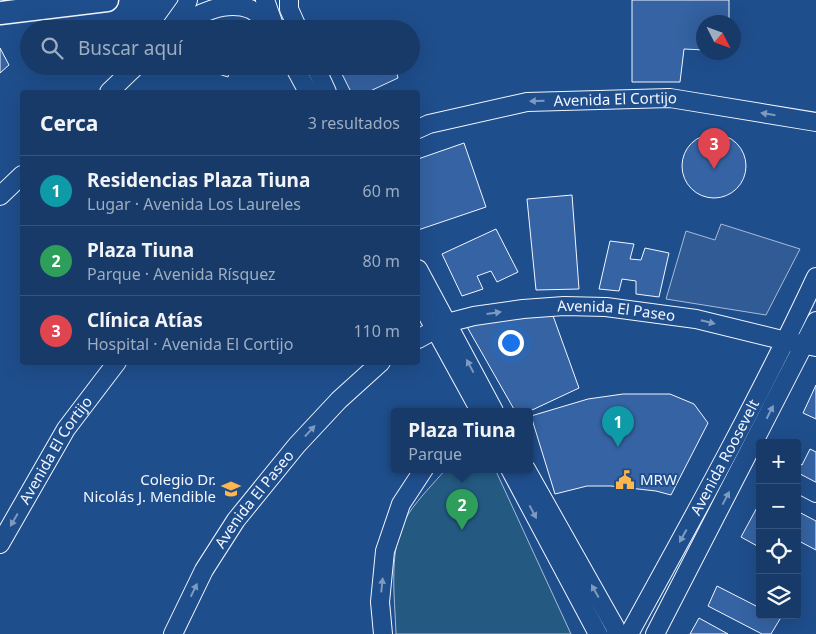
<!DOCTYPE html>
<html lang="es">
<meta charset="utf-8">
<style>
body{margin:0;font-family:"Noto Sans",sans-serif;background:#20416f;color:#f1f3f6}
.controls{position:absolute;right:15px;bottom:15px;display:grid;overflow:hidden;border-radius:5px;box-shadow:0 5px 20px #0002}
.controls button{width:45px;height:45px;display:grid;place-items:center;padding:0;border:0;border-bottom:1px solid #36547d;background:#173a69;color:#f1f3f6;font:25px sans-serif}
.compass{position:absolute;left:696px;top:15px;width:45px;height:45px;border-radius:50%;background:#173a69;box-shadow:0 5px 20px #0002;rotate:132deg}
.you{position:absolute;left:510px;top:342px;width:18px;height:18px;margin:-12px;border:4px solid #fff;border-radius:50%;background:#1a73e8;box-shadow:0 0 0 8px #1a73e833}
.badge{display:grid;place-items:center;width:32px;height:32px;border-radius:50%;background:#8abfa5;color:#fff;font-size:16px;font-weight:700}
.pin{position:absolute;translate:-50% -41px;filter:drop-shadow(0 1px 2px #0008)}
.pin::after{content:'';position:absolute;top:26px;width:18px;height:15px;background:inherit;clip-path:polygon(0 0,100% 0,50% 100%)}
.popup{position:absolute;left:391px;top:408px;width:142px;height:65px;box-sizing:border-box;display:grid;place-content:center;border-radius:5px;background:#173a69;filter:drop-shadow(0 1px 4px #0005);font-size:16px;white-space:nowrap;color:#9eadc0}
.popup b{font-size:19px;color:#f1f3f6}
.popup::after{content:'';position:absolute;left:50%;top:100%;margin-left:-10px;border:10px solid transparent;border-top-color:#173a69}
.list{margin:0;padding:0;list-style:none}
h2{display:flex;justify-content:space-between;align-items:center;height:65px;margin:0;padding:0 20px;font-size:21px}
h2 small{font-size:16px;font-weight:400;color:#9eadc0}
.list li{display:grid;grid-template-columns:32px 1fr auto;gap:15px;align-items:center;box-sizing:border-box;height:70px;padding:0 20px;border-top:1px solid #36547d}
.list b{display:block;font-size:19px;white-space:nowrap}
.list p{margin:0;font-size:16px;white-space:nowrap;color:#9eadc0}
.list em{font-size:16px;font-style:normal;color:#9eadc0}
.icon{flex:none;width:28px;height:28px;fill:none;stroke:currentColor;stroke-width:2;stroke-linecap:round;stroke-linejoin:round}
.map{position:relative;flex:none;width:816px;height:634px;overflow:hidden}
.search{position:absolute;background:#173a69;box-shadow:0 5px 20px #0002;left:20px;top:20px;width:400px;height:55px;display:flex;align-items:center;gap:12px;box-sizing:border-box;padding:0 18px;border-radius:28px;color:#9eadc0;font-size:19px}
.panel{position:absolute;background:#173a69;box-shadow:0 5px 20px #0002;left:20px;top:90px;width:400px;height:275px;border-radius:5px}
.map>svg:first-child{display:block}
</style>
<div class="map">
<svg width="816" height="634" viewBox="0 0 816 634">
<rect width="100%" height="100%" fill="#1f4e8c"/>
<!-- green -->
<path fill="#245a82" stroke="#a8bbd7" d="M446,469H495L571,634H396C395,598 387,544 409,513C419,498 434,483 446,469Z"/>
<!-- parking -->
<path fill="#305b95" stroke="#a8bbd7" d="M721,224L800,249L766,315L666,299L686,231L715,240Z"/>
<!-- building -->
<g fill="#3563a3" stroke="#f2f6ff">
<path d="M632,0H729V22H704V50L684,49L680,82H632Z"/>
<path d="M0,48L9,65L0,73Z"/>
<path d="M210,66H231L228,77L209,71Z"/>
<path d="M338,66H395L398,78L368,92H351Z"/>
<circle cx="714" cy="166" r="32"/>
<path d="M464,143L486,207L418,230V159Z"/>
<path d="M572,195L579,289L536,290L527,199Z"/>
<path d="M496,229L518,272L497,282L491,271L477,276L483,289L462,296L442,254Z"/>
<path d="M610,241L634,244L630,259L641,260L645,248L669,253L659,297L636,294V281L622,279L619,291L599,289Z"/>
<path d="M552,313L579,388L530,411H515L466,325Z"/>
<path d="M816,385V419L803,413Z"/>
<path d="M623,394H670L694,404L708,423L671,495L656,491L611,486H587L555,494L531,416L588,399Z"/>
<path d="M810,449L816,452V491L797,479V462L802,465Z"/>
<path d="M760,502V545L759,547L741,537Z"/>
<path d="M797,511L816,521V550L797,540Z"/>
<path d="M717,586L760,608V615H773L780,619L771,634H762L708,606Z"/>
<path d="M699,618L728,634H690Z"/>
</g>
<g fill="none" stroke-linecap="round" stroke-linejoin="round">
<!-- minor casing -->
<g stroke="#f2f6ff" stroke-width="20">
<g id="minor">
<path d="M265,0L275,28"/>
<path d="M289,0V9L298,29"/>
<path d="M171,27L186,6L188,0"/>
<path d="M178,29C196,13 226,0 250,9C259,13 267,22 275,29"/>
<path d="M294,66L308,92"/>
<path d="M315,66L327,92"/>
<path d="M109,92L136,66"/>
<path id="s1" d="M418,129L429,124L527,102L670,98L816,122"/>
<path d="M0,196L22,175"/>
<path d="M418,269L494,411"/>
<path d="M418,298L480,411"/>
<path id="s2" d="M418,339L447,323L474,316L523,309L564,306L606,307L696,319L786,341L816,347"/>
<path d="M510,469L598,634"/>
<path d="M526,469L615,627L616,634"/>
<path d="M797,483L816,493"/>
<path id="s3" d="M0,544L66,429L117,362"/>
<path id="s4" d="M173,634L204,570L236,520L297,445L339,400L381,362"/>
<path d="M383,634L380,602L385,551L401,504L424,469"/>
<path id="s5" d="M629,634C694,516 759,399 816,277"/>
<path d="M655,634L816,321"/>
</g>
</g>
<!-- major casing -->
<g stroke="#f2f6ff" stroke-width="25">
<path id="major" d="M0,13L107,0"/>
</g>
<!-- minor -->
<use href="#minor" stroke="#1f4e8c" stroke-width="18"/>
<!-- major -->
<use href="#major" stroke="#1f4e8c" stroke-width="22"/>
</g>
<!-- one-way arrows -->
<defs><path id="oneway-solid" d="M-6-.8H1V-3.2L6.5 0L1 3.2V.8H-6Z" transform="scale(1.25)"/></defs>
<g fill="#7e9ac0">
<use href="#oneway-solid" transform="translate(537 101) rotate(179)"/>
<use href="#oneway-solid" transform="translate(768 114) rotate(-171)"/>
<use href="#oneway-solid" transform="translate(494 313) rotate(-8)"/>
<use href="#oneway-solid" transform="translate(708 322) rotate(14)"/>
<use href="#oneway-solid" transform="translate(470 366) rotate(-118)"/>
<use href="#oneway-solid" transform="translate(770 412) rotate(-63)"/>
<use href="#oneway-solid" transform="translate(310 431) rotate(-47)"/>
<use href="#oneway-solid" transform="translate(726 498) rotate(-62)"/>
<use href="#oneway-solid" transform="translate(533 512) rotate(62)"/>
<use href="#oneway-solid" transform="translate(14 520) rotate(120)"/>
<use href="#oneway-solid" transform="translate(683 536) rotate(119)"/>
<use href="#oneway-solid" transform="translate(382 585) rotate(-84)"/>
<use href="#oneway-solid" transform="translate(194 590) rotate(-64)"/>
<use href="#oneway-solid" transform="translate(595 591) rotate(-119)"/>
</g>
<!-- icons -->
<defs>
<g id="civic-bare" transform="scale(1.5)"><path d="M-.6-6.5H3V-4.5H.6V-3L4-1V1h2V6H-6V1h2V-1L-.6-3ZM-1.2 2.5V6h2.4V2.5Z" fill="#ffb74d" stroke="#1f4e8c" stroke-width="2.5" paint-order="stroke"/></g>
<g id="school-bare" transform="scale(1.5)"><path d="M0-5L7-2L0 1L-7-2ZM-4 1L0 2.5L4 1V4Q0 6-4 4Z" fill="#ffb74d" stroke="#1f4e8c" stroke-width="2.5" paint-order="stroke"/></g>
</defs>
<g fill-rule="evenodd">
<use href="#civic-bare" x="625" y="480"/>
<use href="#school-bare" x="231" y="489"/>
</g>
<g text-anchor="middle" stroke-width="4" stroke-linejoin="round" paint-order="stroke">
<!-- street labels -->
<g font-size="15" fill="#f2f6ff" stroke="#1f4e8c">
<text dy="5" stroke="none"><textPath href="#s1" startOffset="201">Avenida El Cortijo</textPath></text>
<text dy="5" stroke="none"><textPath href="#s2" startOffset="204">Avenida El Paseo</textPath></text>
<text dy="5" stroke="none"><textPath href="#s3" startOffset="109">Avenida El Cortijo</textPath></text>
<text dy="5" stroke="none"><textPath href="#s5" startOffset="201">Avenida Roosevelt</textPath></text>
<text dy="5" stroke="none"><textPath href="#s4" startOffset="158">Avenida El Paseo</textPath></text>
</g>
<!-- poi labels -->
<g font-size="15" fill="#f2f6ff" stroke="#1f4e8c" text-anchor="end">
<text x="216" y="485">Colegio Dr.<tspan x="216" dy="17">Nicolás J. Mendible</tspan></text>
<text x="640" y="485" text-anchor="start">MRW</text>
</g>
</g>
</svg>
<div class="controls">
<button>+</button>
<button>−</button>
<button><svg class="icon" aria-label="locate" viewBox="0 0 24 24"><circle cx="12" cy="12" r="6"/><path d="M12 2v4M12 18v4M2 12h4M18 12h4"/></svg></button>
<button><svg class="icon" aria-label="layers" viewBox="0 0 24 24"><path d="M12 4l9 5-9 5-9-5zM3 14l9 5 9-5"/></svg></button>
</div>
<svg class="compass" viewBox="-18 -18 36 36"><path d="M0-13l5 13h-10z" fill="#e53935"/><path d="M0 13l5-13h-10z" fill="#9eadc0"/></svg>
<div class="you"></div>
<div class="pin badge" style="left:618px;top:447px;background:#0f9aa8">1</div>
<div class="pin badge" style="left:462px;top:530px;background:#2e9e5b">2</div>
<div class="popup"><b>Plaza Tiuna</b>Parque</div>
<div class="pin badge" style="left:714px;top:169px;background:#e0444e">3</div>
<div class="search"><svg class="icon" aria-label="search" viewBox="0 0 24 24"><circle cx="10" cy="10" r="6"/><path d="M15 15l6 6"/></svg>Buscar aquí</div>
<section class="panel">
<h2>Cerca<small>3 resultados</small></h2>
<ul class="list">
<li><span class="badge" style="background:#0f9aa8">1</span><div><b>Residencias Plaza Tiuna</b><p>Lugar · Avenida Los Laureles</p></div><em>60 m</em></li>
<li><span class="badge" style="background:#2e9e5b">2</span><div><b>Plaza Tiuna</b><p>Parque · Avenida Rísquez</p></div><em>80 m</em></li>
<li><span class="badge" style="background:#e0444e">3</span><div><b>Clínica Atías</b><p>Hospital · Avenida El Cortijo</p></div><em>110 m</em></li>
</ul>
</section>
</div>
